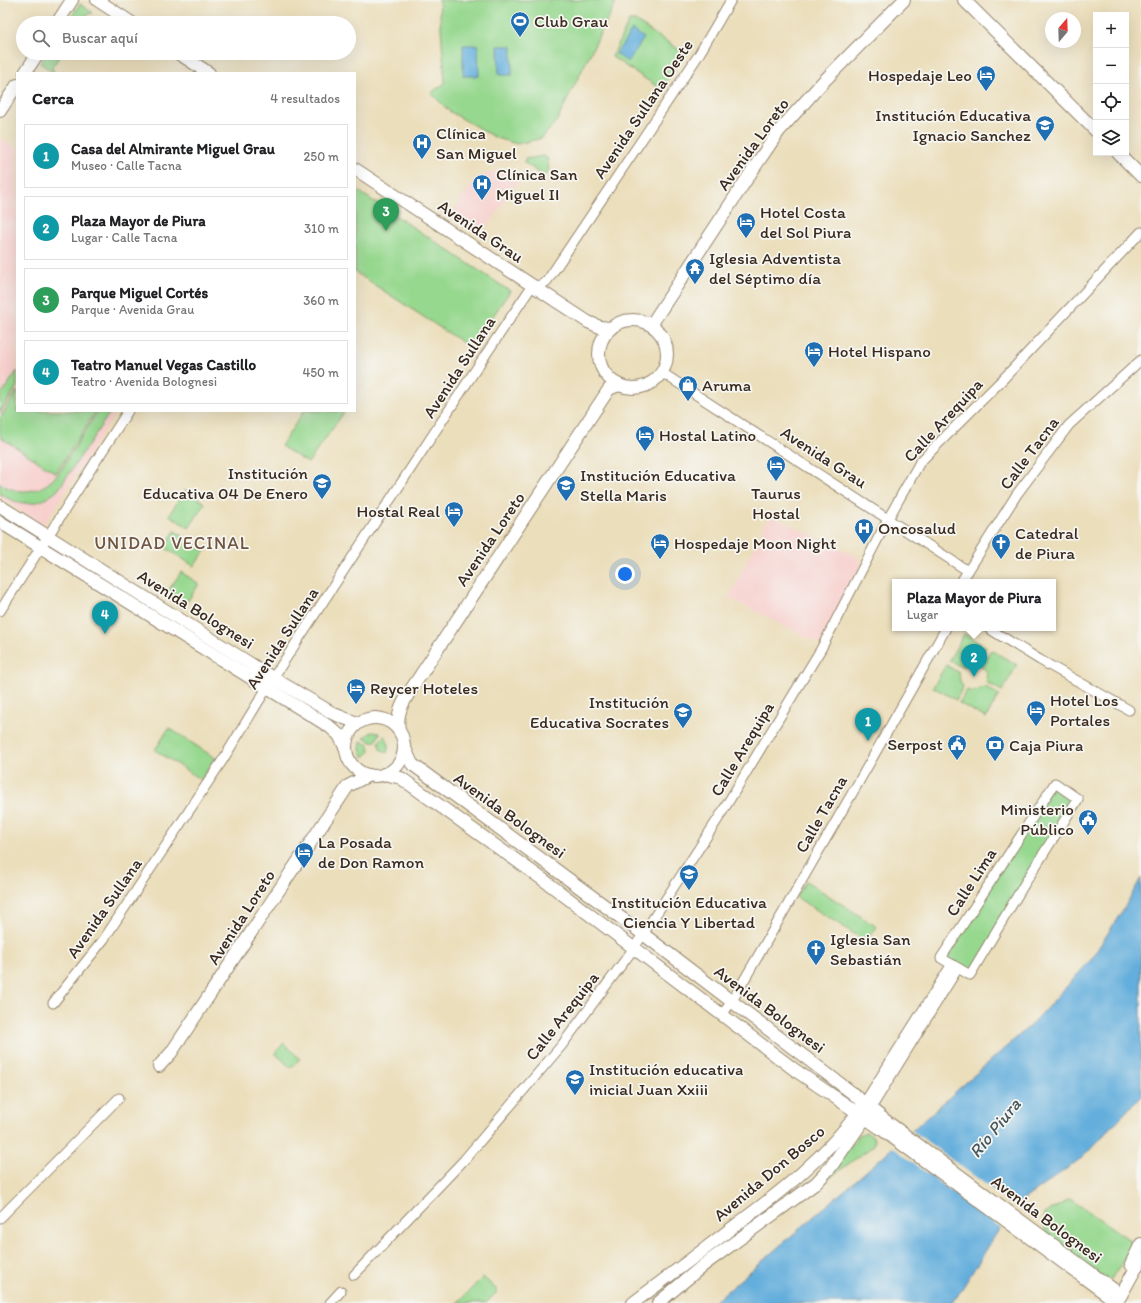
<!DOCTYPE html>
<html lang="es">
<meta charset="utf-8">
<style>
body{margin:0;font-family:Itim,sans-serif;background:#f6f6f6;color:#202124}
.controls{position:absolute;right:12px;top:12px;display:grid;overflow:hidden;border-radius:0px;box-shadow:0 4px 16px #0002}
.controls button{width:36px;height:36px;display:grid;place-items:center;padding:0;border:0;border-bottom:1px solid #e0e0e0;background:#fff;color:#202124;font:20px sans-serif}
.compass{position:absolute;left:1045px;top:12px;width:36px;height:36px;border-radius:50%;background:#fff;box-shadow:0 4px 16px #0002;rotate:19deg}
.you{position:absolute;left:625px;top:574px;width:14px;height:14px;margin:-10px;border:3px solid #fff;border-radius:50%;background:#1a73e8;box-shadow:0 0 0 6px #1a73e833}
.badge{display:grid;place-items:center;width:26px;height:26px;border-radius:50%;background:#db2777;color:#fff;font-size:13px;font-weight:700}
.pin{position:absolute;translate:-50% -33px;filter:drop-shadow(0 1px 2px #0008)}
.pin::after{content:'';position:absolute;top:21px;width:14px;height:12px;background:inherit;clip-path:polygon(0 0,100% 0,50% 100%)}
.popup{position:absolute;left:892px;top:579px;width:164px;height:52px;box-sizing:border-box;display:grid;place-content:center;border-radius:0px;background:#fff;filter:drop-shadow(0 1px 3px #0005);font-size:13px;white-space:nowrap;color:#757577}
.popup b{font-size:15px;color:#202124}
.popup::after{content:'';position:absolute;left:50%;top:100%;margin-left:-8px;border:8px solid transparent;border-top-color:#fff}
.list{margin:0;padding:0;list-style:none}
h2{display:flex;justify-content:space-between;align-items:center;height:52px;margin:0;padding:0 16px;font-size:17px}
h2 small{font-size:13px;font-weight:400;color:#757577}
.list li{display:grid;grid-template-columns:26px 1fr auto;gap:12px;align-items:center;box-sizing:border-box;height:64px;margin:0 8px 8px;padding:0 8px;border:1px solid #e0e0e0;border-radius:0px}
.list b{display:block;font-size:15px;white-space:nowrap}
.list p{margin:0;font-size:13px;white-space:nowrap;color:#757577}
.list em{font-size:13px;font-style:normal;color:#757577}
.icon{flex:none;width:22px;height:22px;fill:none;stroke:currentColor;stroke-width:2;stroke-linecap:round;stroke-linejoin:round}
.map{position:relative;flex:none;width:1141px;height:1303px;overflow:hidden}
.search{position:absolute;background:#fff;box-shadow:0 4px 16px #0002;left:16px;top:16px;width:340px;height:44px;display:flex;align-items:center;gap:10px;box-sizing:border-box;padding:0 14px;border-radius:22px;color:#757577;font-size:15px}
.panel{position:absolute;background:#fff;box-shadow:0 4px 16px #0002;left:16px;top:72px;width:340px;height:340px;border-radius:0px}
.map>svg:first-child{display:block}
</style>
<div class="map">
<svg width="1141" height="1303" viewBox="0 0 1141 1303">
<rect width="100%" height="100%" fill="#f6f6f2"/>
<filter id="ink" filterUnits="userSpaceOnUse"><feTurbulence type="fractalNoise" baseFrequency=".025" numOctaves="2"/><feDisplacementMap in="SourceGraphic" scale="8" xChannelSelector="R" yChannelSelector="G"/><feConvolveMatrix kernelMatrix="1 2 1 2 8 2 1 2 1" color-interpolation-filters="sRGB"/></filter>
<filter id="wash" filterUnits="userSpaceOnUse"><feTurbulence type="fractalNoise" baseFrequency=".012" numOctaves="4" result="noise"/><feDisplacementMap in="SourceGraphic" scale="16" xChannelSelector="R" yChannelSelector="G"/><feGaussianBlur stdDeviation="0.9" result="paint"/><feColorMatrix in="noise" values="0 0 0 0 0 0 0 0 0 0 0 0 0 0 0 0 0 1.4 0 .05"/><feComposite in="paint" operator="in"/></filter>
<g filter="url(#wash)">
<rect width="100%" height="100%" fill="#ebdebb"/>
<!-- built -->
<g fill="#f7d0cd">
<path d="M0,138L17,148V411H117L46,522L40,523L0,498Z"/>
<path d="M501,170L512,171L523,175L482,234L451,215L463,196L474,182L481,176L491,172Z"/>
<path d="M770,515L860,558L861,564L820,644L729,598Z"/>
</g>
<!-- green -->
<g fill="#97d88f" stroke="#698156">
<path d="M439,0H617L563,108L558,119L542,138L517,144L496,138L449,111L431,93L445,83Z"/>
<path d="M80,4L93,13L87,14L81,23H67Z"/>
<path d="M629,21H635L681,51L682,58L661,89L612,57Z"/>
<path d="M47,53H62L52,67L54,73L40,63Z"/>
<path d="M544,156L547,158L549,170L546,175L539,173L524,162L525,159Z"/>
<path d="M355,189L510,291L471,348L355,272Z"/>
<path d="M17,371V387L0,413V396Z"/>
<path d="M17,391V411H96L56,473L0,437V418Z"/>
<path d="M98,411H111L58,490C38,507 22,507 0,494V483C15,495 38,493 51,481C60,473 65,462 71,453C80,439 89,425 98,411Z"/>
<path d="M304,411H345L308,463L281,446Z"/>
<path d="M185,490L205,503L189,528L169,515Z"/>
<path d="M175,531L205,551L194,566L164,547Z"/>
<path d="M181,572L199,584L183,608L165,596Z"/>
<path d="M964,634L986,647L977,663L969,662L961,667L949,660Z"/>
<path d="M991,650L1017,665L1002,691L986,682C989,675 987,670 981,666Z"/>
<path d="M946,665L959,673L960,681L963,687L956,700L933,687Z"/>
<path d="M984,686L999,695L986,718L959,703L967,690C974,693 979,691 984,686Z"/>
<path d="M169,728L215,758L201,780L155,750Z"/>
<path d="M372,732L380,733L376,741L371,742L364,737Z"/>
<path d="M384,736C389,740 389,747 387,753L380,749L379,742Z"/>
<path d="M361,741L369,745L370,751L364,757L360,750Z"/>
<path d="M1055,783L1078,799L970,975L941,958Z"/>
<path d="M806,881L877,927L866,941L796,897Z"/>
<path d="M284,1043L300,1059L291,1068L275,1053Z"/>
<path d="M866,1132L872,1135L875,1140L873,1146L825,1181L859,1135Z"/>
<path d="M1070,1199L1130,1240L1132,1247L1111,1280L1103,1279L1046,1232L1043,1221L1044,1214Z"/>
<path d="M483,1277L498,1291L486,1303H457Z"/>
</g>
<!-- water -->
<g fill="#64aedc" stroke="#506c7d">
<path d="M632,30L644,38L628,62L616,54Z"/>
<path d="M463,45H478L479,76H463Z"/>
<path d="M498,46H512V75H499Z"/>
<path d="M1141,878V1096L1083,1157L1020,1202L998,1231L953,1303H713L846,1189L1033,1023L1090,961L1124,908Z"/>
</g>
<!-- pier -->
<path fill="#ebdebb" d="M910,1129L1018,1208L1002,1229L891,1146Z"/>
</g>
<g filter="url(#ink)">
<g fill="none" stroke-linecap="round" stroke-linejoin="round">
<!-- minor casing -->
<g stroke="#93846c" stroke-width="11">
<g id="minor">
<path d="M661,372L968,571"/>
<path d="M961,582L1017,494L1069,425L1141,360"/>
<path d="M0,611L128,411"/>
<path d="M988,628L1040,660L1129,710"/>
<path d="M1055,783L1078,799L1025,883L970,975L941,958Z"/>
<path d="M53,1003L104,939L224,758L273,678L482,360L532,286L541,285L547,281L698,56L731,0"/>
<path d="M722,1015L732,1001L857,785L946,628"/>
<path d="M865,1102L952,964"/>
<path d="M871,1108L958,968"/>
<path d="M0,1218L119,1098"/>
<path d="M354,1275L464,1160L562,1045L634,948L718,819L821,649L888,519L920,462L1005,377L1141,232"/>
<path d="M330,1303L341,1291"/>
</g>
</g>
<!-- major casing -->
<g stroke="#93846c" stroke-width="14">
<g id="major">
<path d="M97,0L132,23"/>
<path d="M964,0L1096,131"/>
<path d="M57,23L72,0"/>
<path d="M178,53L209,73"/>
<path d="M25,73L38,53"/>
<path d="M0,111L17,85"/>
<path d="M1118,153L1141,176"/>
<path d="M355,169L588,322L600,327L610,328"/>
<circle cx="633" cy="354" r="34"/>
<path d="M651,325L754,168L779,131L822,83L904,0"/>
<path d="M0,506L273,678L334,714L357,723"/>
<path d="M0,522L330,727L339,735L345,747"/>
<circle cx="375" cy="747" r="29"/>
<path d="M399,730C396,712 403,703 412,688L609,389L619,385"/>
<path d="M404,746L412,764L643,934L851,1092L886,1121L1121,1295"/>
<path d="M384,774L401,778L545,881L795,1070L880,1128L1117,1302L1141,1259"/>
<path d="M159,1066L171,1053L348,786L369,775"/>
<path d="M1131,1264L1141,1244"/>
<path d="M633,1303C665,1279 697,1255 728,1231C777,1195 827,1157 862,1107"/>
<path d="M658,1303L705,1264L816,1183L830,1168L870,1111"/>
</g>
</g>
<!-- minor -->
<use href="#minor" stroke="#fff" stroke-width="9"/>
<!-- major -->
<use href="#major" stroke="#fff" stroke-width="12"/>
</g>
</g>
<!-- icons -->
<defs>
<g id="stadium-pin" transform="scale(1)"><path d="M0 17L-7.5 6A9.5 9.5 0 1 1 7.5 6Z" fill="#1f6fb2" stroke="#f6f6f2"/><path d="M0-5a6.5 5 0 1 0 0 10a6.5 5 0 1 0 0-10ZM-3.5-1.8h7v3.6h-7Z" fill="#fff"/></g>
<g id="hotel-pin" transform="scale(1)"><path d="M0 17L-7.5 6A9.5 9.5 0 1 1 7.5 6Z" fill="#1f6fb2" stroke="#f6f6f2"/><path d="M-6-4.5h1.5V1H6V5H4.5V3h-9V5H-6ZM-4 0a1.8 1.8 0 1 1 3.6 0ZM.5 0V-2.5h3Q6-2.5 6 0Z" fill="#fff"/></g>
<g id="school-pin" transform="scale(1)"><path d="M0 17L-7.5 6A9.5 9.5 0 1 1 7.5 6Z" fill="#1f6fb2" stroke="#f6f6f2"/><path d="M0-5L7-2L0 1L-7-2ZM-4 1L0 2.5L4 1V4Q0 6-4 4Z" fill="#fff"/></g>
<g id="hospital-pin" transform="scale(1)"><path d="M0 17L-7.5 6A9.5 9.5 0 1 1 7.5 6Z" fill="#1f6fb2" stroke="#f6f6f2"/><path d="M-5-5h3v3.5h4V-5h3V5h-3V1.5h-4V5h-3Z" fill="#fff"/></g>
<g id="temple-pin" transform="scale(1)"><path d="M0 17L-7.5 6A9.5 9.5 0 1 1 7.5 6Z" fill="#1f6fb2" stroke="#f6f6f2"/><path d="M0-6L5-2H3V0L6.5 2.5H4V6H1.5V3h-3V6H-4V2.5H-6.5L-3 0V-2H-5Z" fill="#fff"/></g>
<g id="shop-pin" transform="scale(1)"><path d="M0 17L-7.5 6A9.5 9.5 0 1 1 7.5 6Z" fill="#1f6fb2" stroke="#f6f6f2"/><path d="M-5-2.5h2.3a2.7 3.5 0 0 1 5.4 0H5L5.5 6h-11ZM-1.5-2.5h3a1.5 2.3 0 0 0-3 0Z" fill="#fff"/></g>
<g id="church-pin" transform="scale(1)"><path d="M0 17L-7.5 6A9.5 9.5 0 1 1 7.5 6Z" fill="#1f6fb2" stroke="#f6f6f2"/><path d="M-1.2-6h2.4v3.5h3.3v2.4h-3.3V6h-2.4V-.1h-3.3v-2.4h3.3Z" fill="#fff"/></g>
<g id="civic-pin" transform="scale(1)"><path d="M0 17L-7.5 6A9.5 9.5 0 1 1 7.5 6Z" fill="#1f6fb2" stroke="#f6f6f2"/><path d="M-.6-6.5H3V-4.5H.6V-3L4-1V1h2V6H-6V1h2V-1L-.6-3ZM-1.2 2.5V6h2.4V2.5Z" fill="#fff"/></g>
<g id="bank-pin" transform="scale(1)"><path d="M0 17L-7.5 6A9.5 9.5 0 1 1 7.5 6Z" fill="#1f6fb2" stroke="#f6f6f2"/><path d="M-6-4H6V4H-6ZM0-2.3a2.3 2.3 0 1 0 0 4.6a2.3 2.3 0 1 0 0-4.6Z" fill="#fff"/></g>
</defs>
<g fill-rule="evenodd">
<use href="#stadium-pin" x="520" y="21"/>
<use href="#hotel-pin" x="986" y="75"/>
<use href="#school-pin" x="1045" y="125"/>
<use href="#hospital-pin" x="422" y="143"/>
<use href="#hospital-pin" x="482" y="184"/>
<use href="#hotel-pin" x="746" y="222"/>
<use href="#temple-pin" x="695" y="268"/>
<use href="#hotel-pin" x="814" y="351"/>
<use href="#shop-pin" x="688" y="385"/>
<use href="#hotel-pin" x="645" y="435"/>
<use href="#hotel-pin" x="776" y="465"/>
<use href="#school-pin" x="322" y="483"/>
<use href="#school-pin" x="566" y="485"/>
<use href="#hotel-pin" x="454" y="511"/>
<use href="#hospital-pin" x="864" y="528"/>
<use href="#hotel-pin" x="660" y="543"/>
<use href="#church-pin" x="1001" y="543"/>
<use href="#hotel-pin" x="356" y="688"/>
<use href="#hotel-pin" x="1036" y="710"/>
<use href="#school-pin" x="683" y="712"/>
<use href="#civic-pin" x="957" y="744"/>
<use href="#bank-pin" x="995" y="745"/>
<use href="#civic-pin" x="1088" y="819"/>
<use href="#hotel-pin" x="304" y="852"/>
<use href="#school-pin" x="689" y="874"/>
<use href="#church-pin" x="816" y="949"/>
<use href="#school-pin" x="575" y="1079"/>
</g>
<g text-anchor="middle" stroke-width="3.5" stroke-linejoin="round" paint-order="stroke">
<!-- poi labels -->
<g font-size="17" fill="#3b2a1e" stroke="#f6f6f2" text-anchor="start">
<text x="534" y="27">Club Grau</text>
<text x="972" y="81" text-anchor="end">Hospedaje Leo</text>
<text x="1031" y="121" text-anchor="end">Institución Educativa<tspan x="1031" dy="20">Ignacio Sanchez</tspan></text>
<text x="436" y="139">Clínica<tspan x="436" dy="20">San Miguel</tspan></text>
<text x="496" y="180">Clínica San<tspan x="496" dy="20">Miguel II</tspan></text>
<text x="760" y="218">Hotel Costa<tspan x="760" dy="20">del Sol Piura</tspan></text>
<text x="709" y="264">Iglesia Adventista<tspan x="709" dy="20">del Séptimo día</tspan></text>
<text x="828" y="357">Hotel Hispano</text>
<text x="702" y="391">Aruma</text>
<text x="659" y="441">Hostal Latino</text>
<text x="308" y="479" text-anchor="end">Institución<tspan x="308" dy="20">Educativa 04 De Enero</tspan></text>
<text x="580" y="481">Institución Educativa<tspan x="580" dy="20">Stella Maris</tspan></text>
<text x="776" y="499" text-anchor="middle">Taurus<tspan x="776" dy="20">Hostal</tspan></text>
<text x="440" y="517" text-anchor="end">Hostal Real</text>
<text x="878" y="534">Oncosalud</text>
<text x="1015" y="539">Catedral<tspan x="1015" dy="20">de Piura</tspan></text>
<text x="674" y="549">Hospedaje Moon Night</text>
<text x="370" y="694">Reycer Hoteles</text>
<text x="1050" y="706">Hotel Los<tspan x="1050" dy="20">Portales</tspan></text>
<text x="669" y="708" text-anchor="end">Institución<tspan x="669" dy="20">Educativa Socrates</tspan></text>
<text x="943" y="750" text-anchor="end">Serpost</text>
<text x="1009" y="751">Caja Piura</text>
<text x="1074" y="815" text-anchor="end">Ministerio<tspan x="1074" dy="20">Público</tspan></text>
<text x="318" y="848">La Posada<tspan x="318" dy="20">de Don Ramon</tspan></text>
<text x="689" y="908" text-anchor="middle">Institución Educativa<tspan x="689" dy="20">Ciencia Y Libertad</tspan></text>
<text x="830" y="945">Iglesia San<tspan x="830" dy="20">Sebastián</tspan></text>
<text x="589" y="1075">Institución educativa<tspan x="589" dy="20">inicial Juan Xxiii</tspan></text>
</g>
<!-- street labels -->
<g font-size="17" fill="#3b2a1e" stroke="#f6f6f2">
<text transform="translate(643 109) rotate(-56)" y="6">Avenida Sullana Oeste</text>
<text transform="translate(753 144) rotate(-54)" y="6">Avenida Loreto</text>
<text transform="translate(481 231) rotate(34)" y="6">Avenida Grau</text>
<text transform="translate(459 367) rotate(-57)" y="6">Avenida Sullana</text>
<text transform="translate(943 420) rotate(-47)" y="6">Calle Arequipa</text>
<text transform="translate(1029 453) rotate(-53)" y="6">Calle Tacna</text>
<text transform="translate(824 457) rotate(33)" y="6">Avenida Grau</text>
<text transform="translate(490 539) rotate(-56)" y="6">Avenida Loreto</text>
<text transform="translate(196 609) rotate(32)" y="6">Avenida Bolognesi</text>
<text transform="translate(282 638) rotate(-57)" y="6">Avenida Sullana</text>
<text transform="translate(742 749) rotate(-59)" y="6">Calle Arequipa</text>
<text transform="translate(821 814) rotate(-60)" y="6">Calle Tacna</text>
<text transform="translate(510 815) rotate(36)" y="6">Avenida Bolognesi</text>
<text transform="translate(971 882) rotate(-57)" y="6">Calle Lima</text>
<text transform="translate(104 908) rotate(-55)" y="6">Avenida Sullana</text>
<text transform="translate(241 917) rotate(-57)" y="6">Avenida Loreto</text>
<text transform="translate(770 1009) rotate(37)" y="6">Avenida Bolognesi</text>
<text transform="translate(562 1016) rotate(-52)" y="6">Calle Arequipa</text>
<text transform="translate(769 1173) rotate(-40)" y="6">Avenida Don Bosco</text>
<text transform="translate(1047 1219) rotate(37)" y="6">Avenida Bolognesi</text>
</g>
<!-- neighbourhood labels -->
<g font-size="18" letter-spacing="1" fill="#725541" stroke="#f6f6f2">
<text x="172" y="549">UNIDAD VECINAL</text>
</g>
<!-- water labels -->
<g font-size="18" font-style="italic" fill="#495860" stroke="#f6f6f2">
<text transform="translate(995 1128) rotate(-51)" y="6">Río Piura</text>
</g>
</g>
</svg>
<div class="controls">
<button>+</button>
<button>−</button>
<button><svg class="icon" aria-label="locate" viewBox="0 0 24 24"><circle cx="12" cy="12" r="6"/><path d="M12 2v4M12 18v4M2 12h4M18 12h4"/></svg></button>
<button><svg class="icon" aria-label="layers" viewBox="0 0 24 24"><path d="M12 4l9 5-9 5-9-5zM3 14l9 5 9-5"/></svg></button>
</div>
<svg class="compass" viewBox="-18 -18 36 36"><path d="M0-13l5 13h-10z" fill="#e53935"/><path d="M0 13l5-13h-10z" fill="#757577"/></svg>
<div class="you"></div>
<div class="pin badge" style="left:868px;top:741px;background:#0f9aa8">1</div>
<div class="pin badge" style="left:974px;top:677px;background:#0f9aa8">2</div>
<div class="popup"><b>Plaza Mayor de Piura</b>Lugar</div>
<div class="pin badge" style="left:386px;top:231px;background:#2e9e5b">3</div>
<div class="pin badge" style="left:105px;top:634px;background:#0f9aa8">4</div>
<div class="search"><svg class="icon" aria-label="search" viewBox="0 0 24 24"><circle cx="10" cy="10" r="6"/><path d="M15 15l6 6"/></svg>Buscar aquí</div>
<section class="panel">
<h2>Cerca<small>4 resultados</small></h2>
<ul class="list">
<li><span class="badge" style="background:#0f9aa8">1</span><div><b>Casa del Almirante Miguel Grau</b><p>Museo · Calle Tacna</p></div><em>250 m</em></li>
<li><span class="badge" style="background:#0f9aa8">2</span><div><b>Plaza Mayor de Piura</b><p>Lugar · Calle Tacna</p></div><em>310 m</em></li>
<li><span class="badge" style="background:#2e9e5b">3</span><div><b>Parque Miguel Cortés</b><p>Parque · Avenida Grau</p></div><em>360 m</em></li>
<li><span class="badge" style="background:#0f9aa8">4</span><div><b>Teatro Manuel Vegas Castillo</b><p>Teatro · Avenida Bolognesi</p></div><em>450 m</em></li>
</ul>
</section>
</div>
